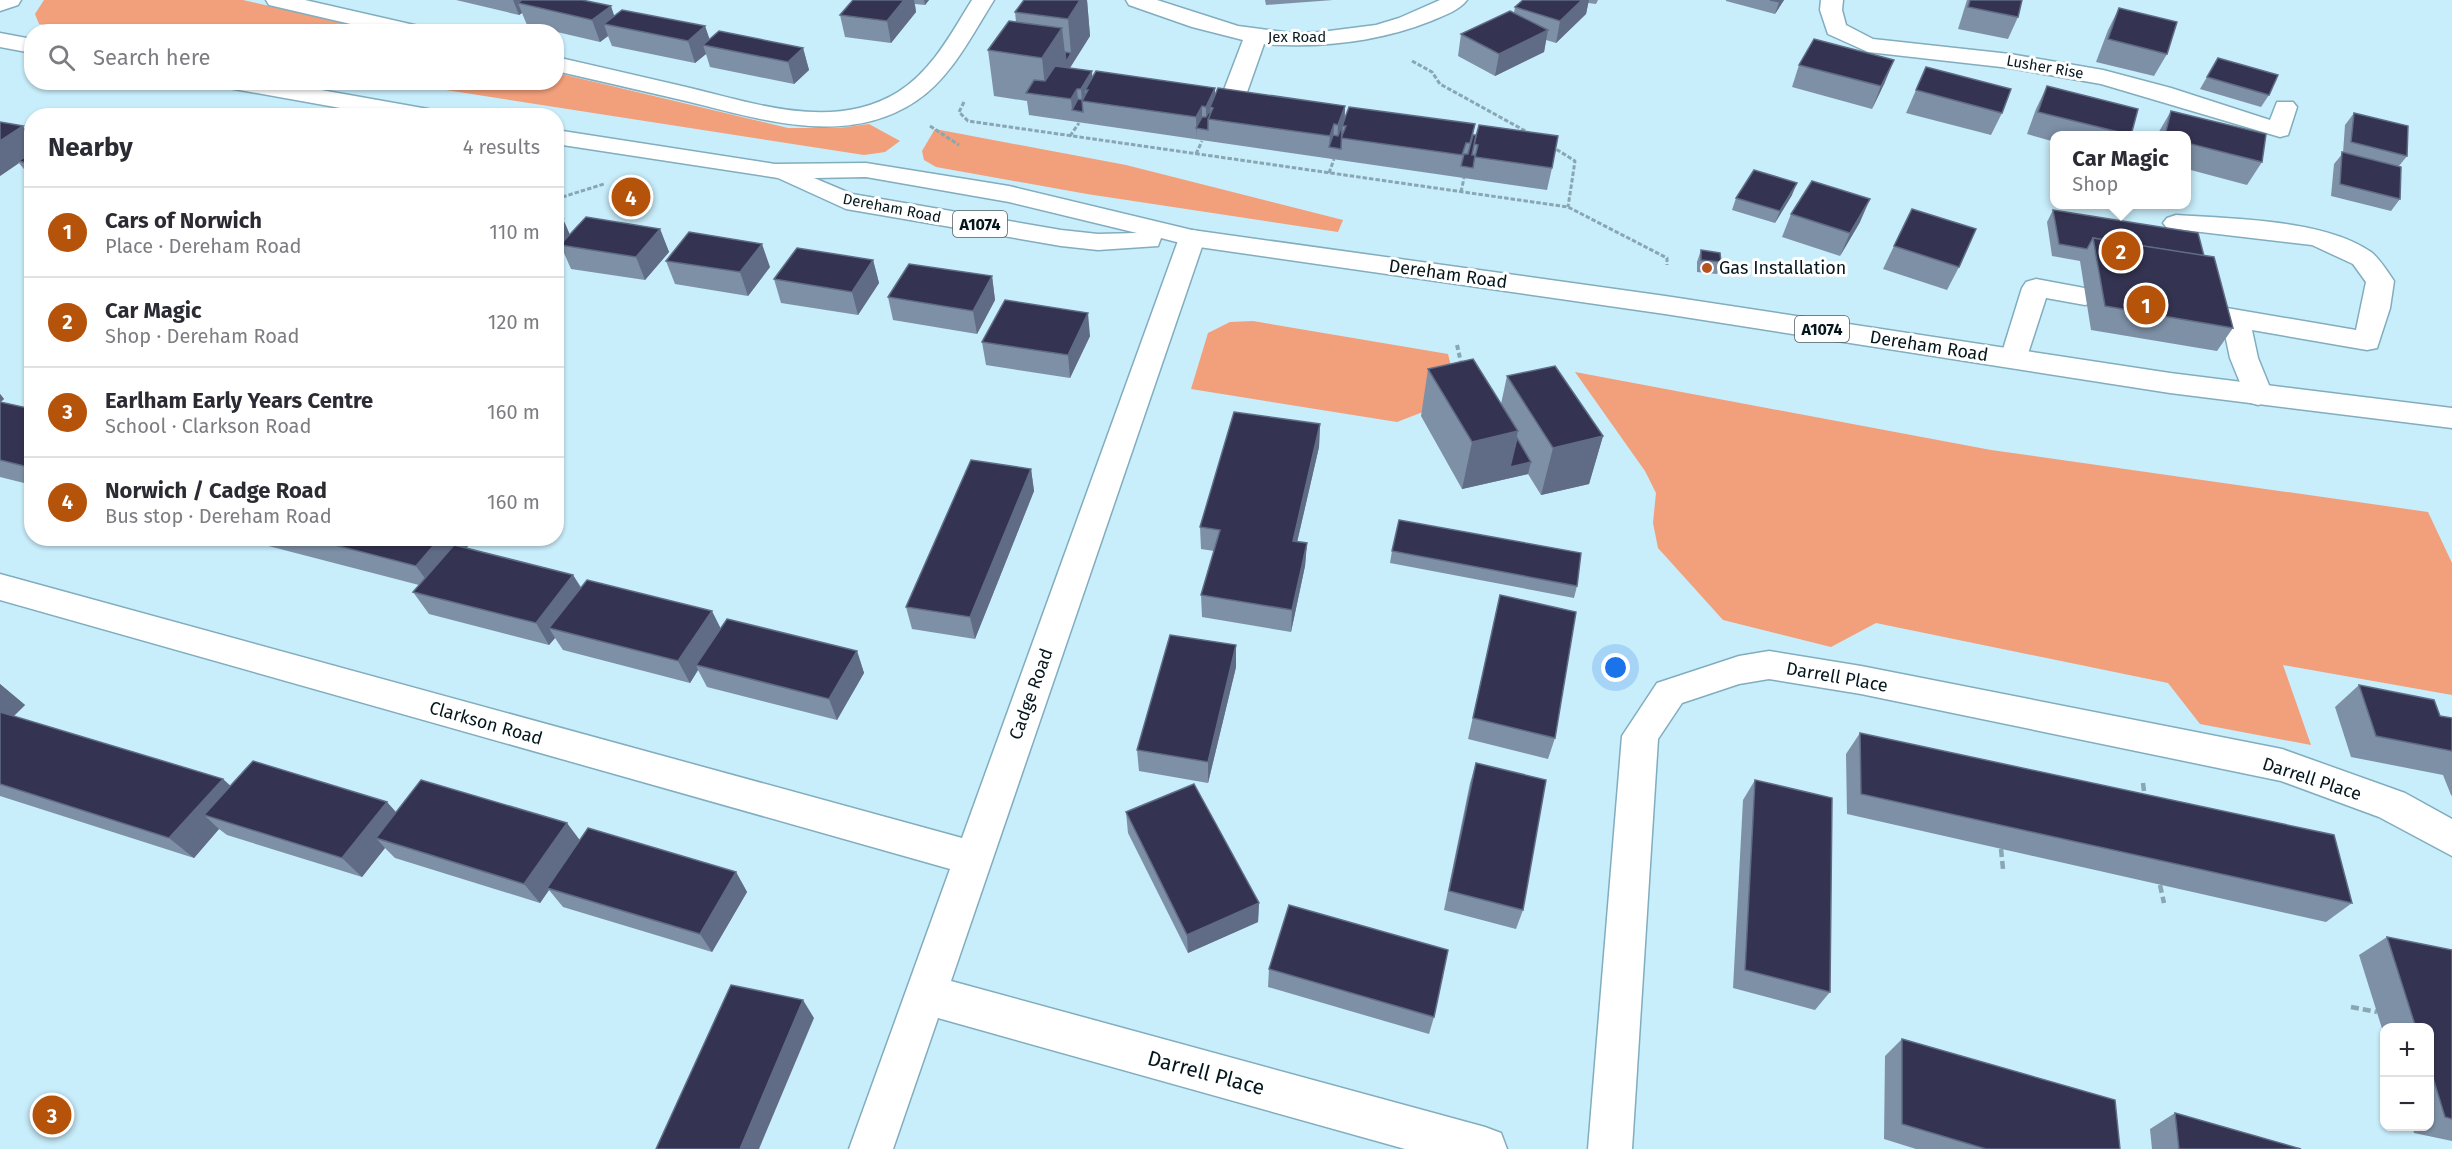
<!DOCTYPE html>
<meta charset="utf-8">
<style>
body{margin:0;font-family:"Fira Sans",sans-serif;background:#f7f7f7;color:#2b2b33}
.controls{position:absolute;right:18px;bottom:18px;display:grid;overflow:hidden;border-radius:12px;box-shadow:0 2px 4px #0004}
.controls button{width:54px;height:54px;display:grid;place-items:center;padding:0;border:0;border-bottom:2px solid #e1e1e2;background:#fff;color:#2b2b33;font:30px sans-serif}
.you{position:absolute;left:1616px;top:668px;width:21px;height:21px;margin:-15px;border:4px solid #fff;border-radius:50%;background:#1a73e8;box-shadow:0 0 0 9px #1a73e833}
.badge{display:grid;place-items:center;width:39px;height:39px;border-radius:50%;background:#b45309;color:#fff;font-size:20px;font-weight:700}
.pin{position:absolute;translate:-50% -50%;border:3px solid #fff;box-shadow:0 2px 6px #0006}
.popup{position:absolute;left:2050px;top:131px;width:141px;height:78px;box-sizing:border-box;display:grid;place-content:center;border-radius:12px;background:#fff;filter:drop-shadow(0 2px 4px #0005);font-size:20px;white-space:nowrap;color:#7c7c81}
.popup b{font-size:22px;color:#2b2b33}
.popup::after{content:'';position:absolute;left:50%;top:100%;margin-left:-12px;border:12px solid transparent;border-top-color:#fff}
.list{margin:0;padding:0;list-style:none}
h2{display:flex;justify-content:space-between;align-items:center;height:78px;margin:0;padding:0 24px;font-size:26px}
h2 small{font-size:20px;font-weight:400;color:#7c7c81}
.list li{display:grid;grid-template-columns:39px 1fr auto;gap:18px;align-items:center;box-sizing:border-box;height:90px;padding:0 24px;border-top:2px solid #e1e1e2}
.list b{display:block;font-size:22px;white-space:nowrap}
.list p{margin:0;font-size:20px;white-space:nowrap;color:#7c7c81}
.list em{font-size:20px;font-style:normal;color:#7c7c81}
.icon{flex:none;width:33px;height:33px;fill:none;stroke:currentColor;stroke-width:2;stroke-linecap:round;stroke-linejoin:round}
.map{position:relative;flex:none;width:2452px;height:1149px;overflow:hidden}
.search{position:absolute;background:#fff;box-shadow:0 2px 4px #0004;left:24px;top:24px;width:540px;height:66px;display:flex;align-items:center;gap:15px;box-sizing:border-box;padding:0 21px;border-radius:24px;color:#7c7c81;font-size:22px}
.panel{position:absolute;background:#fff;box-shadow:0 2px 4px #0004;left:24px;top:108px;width:540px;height:438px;border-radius:24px}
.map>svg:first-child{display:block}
</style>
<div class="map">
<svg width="2452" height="1149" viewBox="0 0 2452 1149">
<rect width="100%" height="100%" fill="#c8edfb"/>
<!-- green -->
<g fill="#f29f7b">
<path d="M44,0H243L378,31H75L39,24L35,14Z"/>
<path d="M557,73L788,128H839L869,124L900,141L885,152L864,155L401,83L556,82Z"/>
<path d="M935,129L1126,165L1343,220L1338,232L1087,194L936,167L924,160L922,151Z"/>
<path d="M1253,321L1448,354L1459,398L1397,422L1191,389L1208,333L1230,322Z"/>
<path d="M1575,372L1991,450L2428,512L2452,563V695L2283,665L2311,745L2200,724L2168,683L1876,623L1831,647L1723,620L1658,548L1653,523L1656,493L1645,471Z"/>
</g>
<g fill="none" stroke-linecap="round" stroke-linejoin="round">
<!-- minor casing -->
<g stroke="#81adbe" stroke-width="3">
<g id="minor">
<path d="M0,0H21L18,5L0,11Z"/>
<path d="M266,0H305L423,27L426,32H385L269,5Z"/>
<path d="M972,0H994C972,35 951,78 916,101C846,148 760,119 686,101C643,91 600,81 556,71V57C600,67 643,77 686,87C754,103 833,132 898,92C932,71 952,32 972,0Z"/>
<path d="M1126,0H1157L1238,26L1292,33L1321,32L1376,25L1399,18L1440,0H1467C1460,10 1443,16 1431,21C1378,42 1322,48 1264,44L1246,95L1242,100H1226L1222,95L1243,40L1192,27L1129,5Z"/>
<path d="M1821,0H1843L1842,10L1846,25L1873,39L2010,54L2103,70L2171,88L2270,120L2277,102H2293L2297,107L2288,135L2280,137L2101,84L2010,68L1868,52L1828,34L1820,10Z"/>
<path d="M2176,215C2232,219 2324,219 2371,252C2379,258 2388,272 2394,281L2390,308L2377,348L2367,350L2252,330L2258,358L2273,395L2268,402L2258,405L2248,402L2230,358L2223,325L2205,321L2201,315L2205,309L2215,306L2356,330L2366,282L2353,264L2312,245L2167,228L2163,223L2167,218Z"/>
<path d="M1192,230L1201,232L1205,238L951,981L1485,1127L1501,1133L1507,1149H1405L938,1018L893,1149H849L950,869L0,600V574L962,838L1179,238L1183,232Z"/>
<path d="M2036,279L2095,290L2099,296L2095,302L2085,305L2046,298L2024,366L2014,368L2004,366L2000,359L2022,288L2026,282Z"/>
<path d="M1769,651L1861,666L2282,749L2405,793L2452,819V856L2379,817L2281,781L1861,694L1769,679L1739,684L1682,703L1658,739L1632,1149H1588L1622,736L1657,683L1739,656Z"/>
</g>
</g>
<!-- highway casing -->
<g stroke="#81adbe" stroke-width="3">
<g id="highway">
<path d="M0,33L32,39V53L0,47Z"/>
<path d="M223,82H276L428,109L436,111L439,116H385L234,89L226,87Z"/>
<path d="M556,130L775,164L866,163L1009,186L1192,230L1665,296L2170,373L2452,408V428L2170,393L1665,314L1192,246L1161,238L1158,246L1098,250L1061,246L846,209L778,178L556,144ZM866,177L1009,202L1137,233L1098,234L1061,230L852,194L814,178Z"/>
</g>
</g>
<!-- path-far2 -->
<g stroke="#89a7b3" stroke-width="3" stroke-dasharray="4.5 2" stroke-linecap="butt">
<path d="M1412,61L1432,72L1440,84L1529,133"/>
<path d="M964,102L959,112L968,121L1568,207L1667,258V265"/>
<path d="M930,126L959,145"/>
<path d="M1070,136L1079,123"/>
<path d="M1551,146L1575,161L1568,207"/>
<path d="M1196,154L1202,141"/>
<path d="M1329,173L1334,159"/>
<path d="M1461,192L1464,178"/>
<path d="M556,199L604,184"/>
</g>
<!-- path-far1 -->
<path stroke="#89a7b3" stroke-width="4" stroke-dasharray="5 3" stroke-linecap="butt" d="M1457,345L1462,367"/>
<!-- path -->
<g stroke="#89a7b3" stroke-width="4.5" stroke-dasharray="8 4" stroke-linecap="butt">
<path d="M2143,783L2145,799"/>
<path d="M2001,849L2003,869"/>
<path d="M2160,885L2164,903"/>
<path d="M2351,1007L2377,1012"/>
</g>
<!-- minor -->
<use href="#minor" fill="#fff" fill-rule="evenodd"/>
<!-- highway -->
<use href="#highway" fill="#fff" fill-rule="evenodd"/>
</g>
<!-- wall -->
<g fill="#7e90a6">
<path d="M456,0H582L614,16L705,26L709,39L803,48L809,70L794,84L710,67L706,54L695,63L612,46L608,36L600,42L527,25L522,13L519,15Z"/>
<path d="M853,0H929L925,5L915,4L916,12L891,43L845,37L840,15Z"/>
<path d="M1087,0L1090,36L1070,68L1093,77L1215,95L1345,106V117L1475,124L1473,135L1552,168L1547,190L1029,115L1027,101L994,96L988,50L1016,22L1015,12Z"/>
<path d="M1265,0H1333L1266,5Z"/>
<path d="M1523,0H1598L1596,4L1588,3L1586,14L1556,43L1546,40L1544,52L1495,76L1458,56L1461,34L1514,13L1515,7Z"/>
<path d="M1726,0H1784L1775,14L1726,1Z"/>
<path d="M1967,0H2022L2018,17L2008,39L1958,29Z"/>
<path d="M2119,8L2167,54L2154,76L2096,62L2108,30Z"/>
<path d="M2218,58L2269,95L2261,107L2200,89Z"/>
<path d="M1799,65L1885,82L1872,109L1792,87Z"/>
<path d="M2047,86L2131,135H2055V142L2027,134L2036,109Z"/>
<path d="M1916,90L2002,113L1991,135L1906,113Z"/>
<path d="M2171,111L2262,162L2247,185L2187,169V135H2157Z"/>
<path d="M2354,113L2407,156L2399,166L2400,199L2391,211L2331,196L2334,164L2343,153L2345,125Z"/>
<path d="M32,138V179L19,163L0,176Z"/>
<path d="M1792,195L1775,223L1732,210L1736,198Z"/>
<path d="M2053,210L2204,256L2233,328L2217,351L2091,330L2080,261L2052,256L2047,222Z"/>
<path d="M1791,214L1860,222L1840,256L1782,237Z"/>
<path d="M563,219L570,235L660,229L669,252L645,280L571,269L564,253L556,260Z"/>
<path d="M1894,246L1959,267L1947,290L1883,269Z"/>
<path d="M1701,250L1721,262L1717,274L1697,272V262Z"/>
<path d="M873,260L879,283L858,315L781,303L774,279Z"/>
<path d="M666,261L770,267L748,296L675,284Z"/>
<path d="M992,276L995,300L977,334L893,320L888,297Z"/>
<path d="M1090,336L1070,378L986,365L982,342Z"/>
<path d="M1428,369L1501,404L1507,376L1603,436L1589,484L1541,495L1528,474L1462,489L1421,416Z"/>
<path d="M0,394L4,399L1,402L32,409V485L0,477Z"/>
<path d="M1320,424L1319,447L1297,542L1307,543L1305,566L1291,632L1202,617L1201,595L1214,551L1201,549L1200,527Z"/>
<path d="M1031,469L1034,491L975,639L912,629L906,607Z"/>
<path d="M151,538H174L169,543Z"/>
<path d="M238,538H474L467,548L573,575L581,587L720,629L857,651L864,673L837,720L707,687L698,670L690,683L563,650L555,638L549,645L429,614L413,592L419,585Z"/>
<path d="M1392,551L1577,586L1574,598L1390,563Z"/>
<path d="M1500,595L1555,738L1548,759L1468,739Z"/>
<path d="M1236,667L1208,783L1139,771L1137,750Z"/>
<path d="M0,684L25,705L14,716L230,786L580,841L736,872L747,892L712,952L563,907L549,890L540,903L395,858L385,848L362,877L227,835L219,829L194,858L0,796Z"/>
<path d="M2359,685L2440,716L2452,718V796L2451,795L2443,775L2351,757L2335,707Z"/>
<path d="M1860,733L2352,903L2326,922L1847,814L1846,754Z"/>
<path d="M1476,763L1523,910L1516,929L1444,910L1470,783Z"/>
<path d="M1755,780L1830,992L1815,1010L1733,988L1743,800Z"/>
<path d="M1126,812L1259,903L1258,922L1188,953L1128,833Z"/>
<path d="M2387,937L2452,950V1141L2414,1133L2412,1126H2430V1028H2385V1038L2359,955Z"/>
<path d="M1269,969L1434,1017L1429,1034L1268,987Z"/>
<path d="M1902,1039L2120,1149H1916L1884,1139L1885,1056Z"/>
<path d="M2175,1113L2301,1149H2152L2150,1129Z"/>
</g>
<!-- shaded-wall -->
<g fill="#606c85">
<path d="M513,0H540L518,3L522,13L519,15Z"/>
<path d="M904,0H914L916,12L891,43L887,21Z"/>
<path d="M924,0H929L925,5Z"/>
<path d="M1080,0H1087L1090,36L1052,96H1046L1042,58L1062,28L1066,62L1071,53L1068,19Z"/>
<path d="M1582,0H1589L1586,14L1556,43L1560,21Z"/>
<path d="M1780,0H1784L1775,14L1779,2Z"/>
<path d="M611,6L618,27L604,24L608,36L600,42L592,20Z"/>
<path d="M705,26L712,46L703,45L706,54L695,63L688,41Z"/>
<path d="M1548,30L1544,52L1495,76L1499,54Z"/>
<path d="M803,48L809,70L794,84L788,62Z"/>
<path d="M1894,60L1885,82L1872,109L1881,86Z"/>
<path d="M1092,71L1093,87L1088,90H1085L1086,101H1082L1081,89Z"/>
<path d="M1215,88V106L1213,108L1210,107V119H1208L1206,129V107Z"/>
<path d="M1077,89L1079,111L1072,110L1071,99Z"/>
<path d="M1202,106V129L1196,128L1197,140L1196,117Z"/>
<path d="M1345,106L1344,126H1342L1337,148L1338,125Z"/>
<path d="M1334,124L1333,147H1329L1330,136Z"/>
<path d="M23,126L32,138V155L18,161L19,163L0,176V141Z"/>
<path d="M1797,183L1792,195L1775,223L1780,211Z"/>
<path d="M1870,199L1860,222L1840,256L1850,233Z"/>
<path d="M563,219L573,242L560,245L564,253L556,260V226Z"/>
<path d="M660,229L669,252L645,280L636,257Z"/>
<path d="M762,244L770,267L748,296L740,272Z"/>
<path d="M873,260L879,283L858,315L852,292Z"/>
<path d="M992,276L995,300L977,334L973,311Z"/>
<path d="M1088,313L1090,336L1070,378L1068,355Z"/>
<path d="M0,394L4,399L0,402Z"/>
<path d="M1320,424L1319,447L1292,564L1293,541Z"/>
<path d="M1518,431L1510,467L1531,462L1528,474L1462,489L1472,442Z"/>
<path d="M1603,436L1589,484L1541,495L1553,448Z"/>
<path d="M1031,469L1034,491L975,639L970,617Z"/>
<path d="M165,538H174L169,543Z"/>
<path d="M440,538L474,539L432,588L416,566Z"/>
<path d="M1307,543L1305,566L1291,632L1292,610Z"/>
<path d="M573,575L586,597L549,628L555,638L549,645L536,623Z"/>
<path d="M712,611L723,633L696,665L698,670L690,683L678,661Z"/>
<path d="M1236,645V667L1208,783V762Z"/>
<path d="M857,651L864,673L837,720L829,699Z"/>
<path d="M0,684L25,705L0,729Z"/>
<path d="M223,779L245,799L204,815L219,829L194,858L169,838Z"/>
<path d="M387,802L405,822L376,838L385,848L362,877L342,858Z"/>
<path d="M567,823L582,843L547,888L549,890L540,903L524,884Z"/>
<path d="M736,872L747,892L712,952L700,934Z"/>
<path d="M1259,903L1258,922L1188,953L1187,935Z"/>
<path d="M803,1000L814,1018L759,1149H740Z"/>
</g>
<!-- building -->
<g fill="#343452" stroke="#606c85" stroke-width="1.5">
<path d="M522,0H582L611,6L592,20L518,3Z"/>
<path d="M853,0H904L887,21L840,15Z"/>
<path d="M1024,0H1080L1068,19L1015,12Z"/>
<path d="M1523,0H1582L1560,21L1515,7Z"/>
<path d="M1770,0H1780L1779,2Z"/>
<path d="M1970,0H2022L2018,17L1968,7Z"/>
<path d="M2119,8L2177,22L2167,54L2108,39Z"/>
<path d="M622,10L705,26L688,41L604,24Z"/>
<path d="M1510,11L1548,30L1499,54L1461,34Z"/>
<path d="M1009,21L1062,28L1042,58L988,50Z"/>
<path d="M719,31L803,48L788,62L703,45Z"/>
<path d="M1814,39L1894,60L1881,86L1799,65Z"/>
<path d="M1065,52L1071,53L1066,62Z"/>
<path d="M2218,58L2278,75L2269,95L2207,77Z"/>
<path d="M1055,66L1092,71L1081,89H1077L1071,99L1026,93L1034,80L1045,81Z"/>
<path d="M1926,67L2011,89L2002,113L1916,90Z"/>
<path d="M1096,71L1215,88L1206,107L1202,106L1196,117L1082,101L1088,90H1085Z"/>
<path d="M2047,86L2138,109L2131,135L2038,112Z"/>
<path d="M1218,88L1345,106L1338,125L1334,124L1330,136L1208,119L1213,108L1210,107Z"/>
<path d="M1085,95L1082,101L1083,112L1072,110L1078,99L1082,100Z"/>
<path d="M1349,107L1475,124L1470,143H1466L1462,155L1341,138L1346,126H1342Z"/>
<path d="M1210,110V115L1208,119V130L1196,128L1202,117H1206Z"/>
<path d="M2171,111L2266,134L2262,162L2187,143V135H2165Z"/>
<path d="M2354,113L2408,126L2407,156L2351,142Z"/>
<path d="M1345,117L1342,126L1341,149L1329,147L1333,135L1338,136Z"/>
<path d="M0,122L23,126L0,141Z"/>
<path d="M1479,125L1558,136L1552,168L1475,157L1478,145L1474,144Z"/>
<path d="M1473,135H1476L1472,155H1475L1473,168L1461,166L1464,154H1468Z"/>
<path d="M2342,152L2401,167L2400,199L2340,184Z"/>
<path d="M32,153V164L18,161Z"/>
<path d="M1754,170L1797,183L1780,211L1736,198Z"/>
<path d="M1812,181L1870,199L1850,233L1791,214Z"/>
<path d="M1912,209L1976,229L1959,267L1894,246Z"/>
<path d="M2053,210L2198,233L2204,256L2093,238L2087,249L2059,244Z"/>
<path d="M586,217L660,229L636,257L560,245Z"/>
<path d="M556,219H563L556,226Z"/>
<path d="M689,232L762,244L740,272L666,261Z"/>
<path d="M2093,238L2214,257L2233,328L2105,306Z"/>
<path d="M797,248L873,260L852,292L774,279Z"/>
<path d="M1701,250L1720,253L1721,262L1701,260Z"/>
<path d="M909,264L992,276L973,311L888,297Z"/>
<path d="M1005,300L1088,313L1068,355L982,342Z"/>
<path d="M1473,359L1518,431L1472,442L1428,369Z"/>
<path d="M1555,366L1603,436L1553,448L1507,376Z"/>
<path d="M0,402L32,409V468L0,460Z"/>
<path d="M1234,412L1320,424L1293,541L1307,543L1292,610L1201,595L1220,530L1200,527Z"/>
<path d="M1517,438L1531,462L1510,467Z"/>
<path d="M971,460L1031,469L970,617L906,607Z"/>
<path d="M1399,520L1581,553L1577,586L1392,551Z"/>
<path d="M308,538H440L416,566Z"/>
<path d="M454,545L573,575L536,623L413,592Z"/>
<path d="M587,580L712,611L678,661L549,628Z"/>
<path d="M1500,595L1576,612L1555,738L1473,718Z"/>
<path d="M727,619L857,651L829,699L696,665Z"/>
<path d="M1170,635L1236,645L1208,762L1137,750Z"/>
<path d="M2359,685L2434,700L2440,716L2452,718V751L2376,736Z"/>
<path d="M0,712L223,779L169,838L0,784Z"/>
<path d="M1860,733L2334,835L2352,903L1861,794Z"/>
<path d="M253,761L387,802L342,858L204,815Z"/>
<path d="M1476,763L1546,780L1523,910L1449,891Z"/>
<path d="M421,780L567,823L524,884L376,838Z"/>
<path d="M1755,780L1832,798L1830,992L1745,970Z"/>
<path d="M1194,784L1259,903L1187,935L1126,812Z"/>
<path d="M588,828L736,872L700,934L547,888Z"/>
<path d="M1289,905L1448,950L1434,1017L1269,969Z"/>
<path d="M2387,937L2452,950V1119L2445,1117L2430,1068V1028H2416Z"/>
<path d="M731,985L803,1000L740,1149H656Z"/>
<path d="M1902,1039L2115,1100L2120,1149H1986L1902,1124Z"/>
<path d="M2175,1113L2301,1149H2179Z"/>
</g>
<!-- markers -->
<circle fill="#b65220" stroke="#fff" stroke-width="2" cx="1707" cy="268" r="6"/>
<g text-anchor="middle" stroke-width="6" stroke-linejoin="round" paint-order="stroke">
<!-- far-street labels -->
<g font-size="15" fill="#05171d" stroke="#fff">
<text x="1297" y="42">Jex Road</text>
<text transform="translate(2045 67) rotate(10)" y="5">Lusher Rise</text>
<text transform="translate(892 208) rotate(11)" y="5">Dereham Road</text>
</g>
<!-- shield labels -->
<g fill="#fff" stroke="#505d61" stroke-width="1.5">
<rect x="953" y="211" width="54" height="26" rx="4.5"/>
<rect x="1795" y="316" width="54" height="26" rx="4.5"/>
</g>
<g font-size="16" font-weight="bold" fill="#05171d">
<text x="980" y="230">A1074</text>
<text x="1822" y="335">A1074</text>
</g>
<!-- poi labels -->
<g font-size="18" fill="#05171d" stroke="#fff" text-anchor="start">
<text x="1719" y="274">Gas Installation</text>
</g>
<!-- street labels -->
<g font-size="18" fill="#05171d" stroke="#fff">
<text transform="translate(1448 274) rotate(8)" y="6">Dereham Road</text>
<text transform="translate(1929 346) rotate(9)" y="6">Dereham Road</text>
<text transform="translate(1837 677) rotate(10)" y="6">Darrell Place</text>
<text transform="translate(1031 694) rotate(-70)" y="6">Cadge Road</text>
<text transform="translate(486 723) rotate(16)" y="6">Clarkson Road</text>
<text transform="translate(2312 779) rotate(18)" y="6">Darrell Place</text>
</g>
<!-- near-street labels -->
<g font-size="21" fill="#05171d" stroke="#fff">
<text transform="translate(1206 1073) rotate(15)" y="7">Darrell Place</text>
</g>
</g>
</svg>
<div class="controls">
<button>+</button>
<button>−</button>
</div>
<div class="you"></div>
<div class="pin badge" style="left:2146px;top:305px">1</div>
<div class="pin badge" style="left:2121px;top:251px">2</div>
<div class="popup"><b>Car Magic</b>Shop</div>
<div class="pin badge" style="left:52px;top:1115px">3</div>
<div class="pin badge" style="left:631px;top:197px">4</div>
<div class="search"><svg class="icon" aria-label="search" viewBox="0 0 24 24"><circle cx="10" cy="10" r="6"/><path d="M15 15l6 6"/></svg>Search here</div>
<section class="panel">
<h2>Nearby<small>4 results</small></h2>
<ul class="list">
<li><span class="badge">1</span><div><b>Cars of Norwich</b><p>Place · Dereham Road</p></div><em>110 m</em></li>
<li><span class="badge">2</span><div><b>Car Magic</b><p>Shop · Dereham Road</p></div><em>120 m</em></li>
<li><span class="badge">3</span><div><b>Earlham Early Years Centre</b><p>School · Clarkson Road</p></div><em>160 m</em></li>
<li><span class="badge">4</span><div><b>Norwich / Cadge Road</b><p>Bus stop · Dereham Road</p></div><em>160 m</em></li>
</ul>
</section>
</div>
